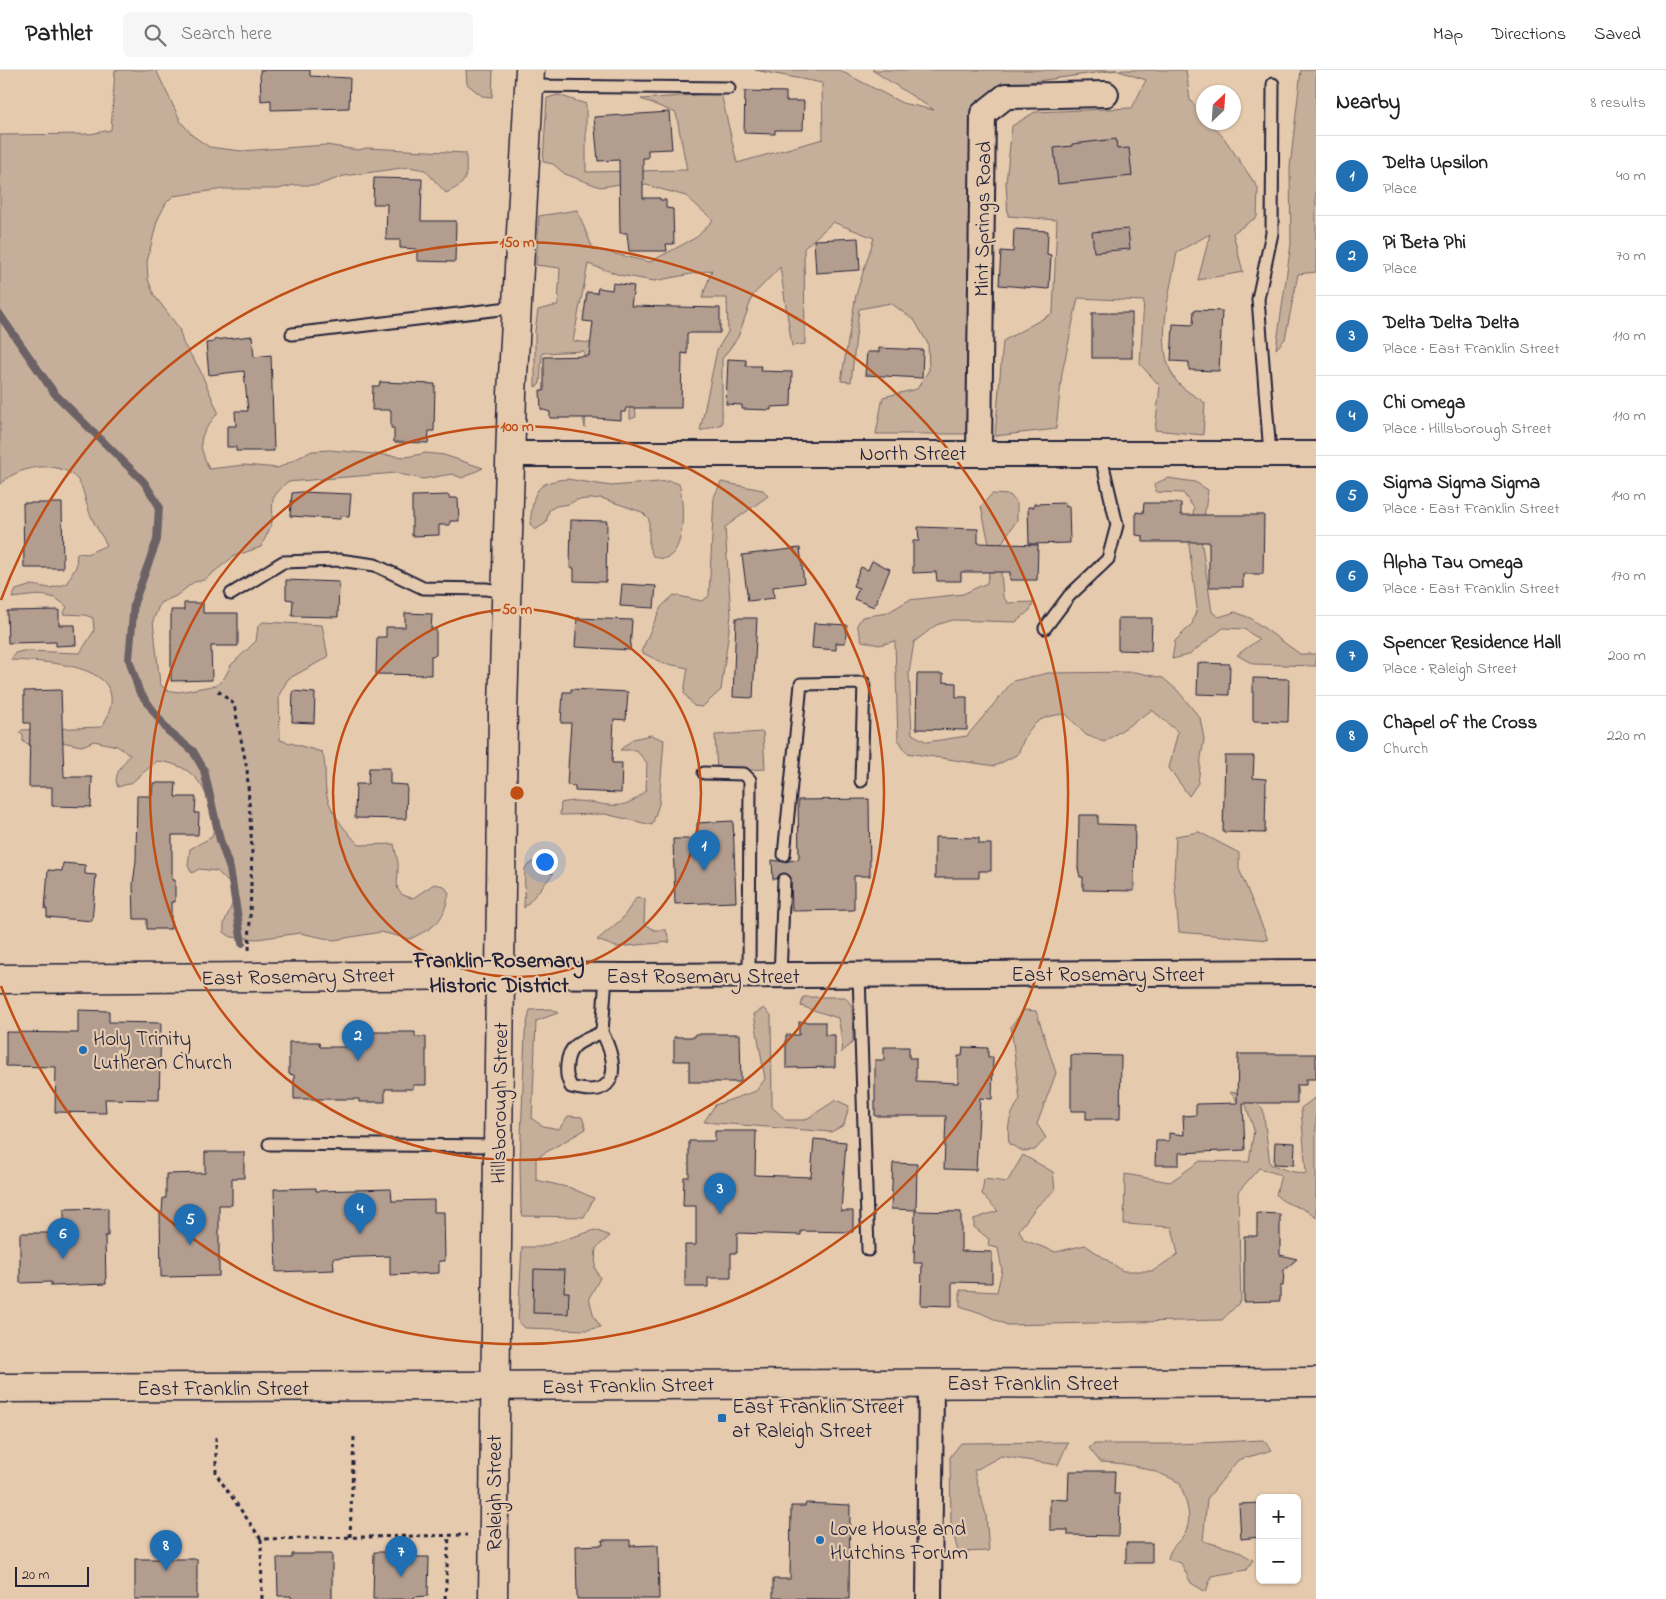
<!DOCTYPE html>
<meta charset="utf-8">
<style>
body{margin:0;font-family:"Indie Flower",sans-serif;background:#f6f6f6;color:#222}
.controls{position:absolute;right:15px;bottom:15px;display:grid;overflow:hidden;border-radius:8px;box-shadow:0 1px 4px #0004}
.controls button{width:45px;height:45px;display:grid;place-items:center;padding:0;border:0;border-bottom:1px solid #e0e0e0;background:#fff;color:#222;font:25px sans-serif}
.compass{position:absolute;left:1196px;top:15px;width:45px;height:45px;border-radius:50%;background:#fff;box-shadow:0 1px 4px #0004;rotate:25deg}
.scale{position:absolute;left:15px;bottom:12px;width:74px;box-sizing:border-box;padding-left:5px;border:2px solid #22223b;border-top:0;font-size:14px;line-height:18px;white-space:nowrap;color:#22223b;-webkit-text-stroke:4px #e6caad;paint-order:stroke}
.you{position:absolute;left:544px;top:791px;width:18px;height:18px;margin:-12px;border:4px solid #fff;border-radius:50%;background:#1a73e8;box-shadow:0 0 0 8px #1a73e833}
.badge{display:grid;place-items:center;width:32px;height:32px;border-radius:50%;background:#1f6fb2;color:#fff;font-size:16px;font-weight:700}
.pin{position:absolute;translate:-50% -41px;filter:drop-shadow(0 1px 2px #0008)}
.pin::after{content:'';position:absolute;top:26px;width:18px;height:15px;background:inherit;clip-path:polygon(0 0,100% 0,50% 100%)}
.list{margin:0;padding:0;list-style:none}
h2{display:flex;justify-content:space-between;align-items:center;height:65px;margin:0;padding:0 20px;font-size:21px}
h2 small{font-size:16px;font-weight:400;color:#767676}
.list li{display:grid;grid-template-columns:32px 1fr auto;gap:15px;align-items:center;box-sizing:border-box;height:80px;padding:0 20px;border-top:1px solid #e0e0e0}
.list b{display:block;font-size:19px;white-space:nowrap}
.list p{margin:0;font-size:16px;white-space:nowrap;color:#767676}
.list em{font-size:16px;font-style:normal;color:#767676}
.icon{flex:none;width:28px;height:28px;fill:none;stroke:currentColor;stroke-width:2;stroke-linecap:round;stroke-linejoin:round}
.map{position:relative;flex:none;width:1316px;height:1529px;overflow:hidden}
header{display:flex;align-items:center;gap:30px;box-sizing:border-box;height:70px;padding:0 25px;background:#fff;border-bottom:1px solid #e0e0e0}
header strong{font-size:24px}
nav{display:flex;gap:28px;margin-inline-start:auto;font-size:18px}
.search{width:350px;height:45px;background:#f6f6f6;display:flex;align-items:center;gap:12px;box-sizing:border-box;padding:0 18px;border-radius:8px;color:#767676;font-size:19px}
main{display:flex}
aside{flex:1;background:#fff}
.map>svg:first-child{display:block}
</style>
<header>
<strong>Pathlet</strong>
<div class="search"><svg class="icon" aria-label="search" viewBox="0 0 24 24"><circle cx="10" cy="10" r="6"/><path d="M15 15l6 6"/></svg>Search here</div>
<nav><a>Map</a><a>Directions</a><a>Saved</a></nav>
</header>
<main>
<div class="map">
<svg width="1316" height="1529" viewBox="0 0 1316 1529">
<rect width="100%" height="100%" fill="#e6caad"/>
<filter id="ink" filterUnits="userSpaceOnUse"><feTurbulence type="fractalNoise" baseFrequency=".02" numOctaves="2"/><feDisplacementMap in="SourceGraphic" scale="10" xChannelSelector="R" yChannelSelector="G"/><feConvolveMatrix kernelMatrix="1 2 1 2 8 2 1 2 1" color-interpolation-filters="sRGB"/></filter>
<g filter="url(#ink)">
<!-- green -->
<g fill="#c6af9a" stroke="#74686a">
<path d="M115,0H156L181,52L193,66L209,77L241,81L326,75L358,80L367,78L466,83C466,107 470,112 446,123L425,100L409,97L344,106L318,115H294L278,119H224L173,126L166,133L157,151L147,192L148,209L154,225L179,258L183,273L199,298L218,342C199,368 196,369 209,399L244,395L278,398L312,381L330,380L406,387L426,383L444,385L483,398L462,408L452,404L423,409L395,403L287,412C268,432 274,426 272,451C271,459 264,469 261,477L234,486L204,510L194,512L176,526L160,533L153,551L160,614L166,620L179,622L217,615L225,607L231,595L256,571L258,556L263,552L322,555L328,587L288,609L279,625L280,670L322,682C327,695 324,707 326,721C329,742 345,760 359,775L394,774C395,782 399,791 398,798C398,815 392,824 413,828L434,814L444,816L449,823C443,853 436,856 410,869L381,862L334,870L300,863L257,869L231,867L224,862V853L234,830L229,813L217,801L199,799L192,803L188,796L190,779L212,767C215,757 213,750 211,740C204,710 188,694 157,691L131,713L118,717C112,706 123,694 130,685L117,676L94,671L82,676L56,671L39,678L23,672V664L19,663L22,660L102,657C140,594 51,592 11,590L15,583L23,581L80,583L94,561L93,548L85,545L63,544L67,537C50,520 34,526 12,528L16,520L32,515L50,518L66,514L76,497L77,483L87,484L107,475C101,464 93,453 89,441C85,431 84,418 77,409C58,388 17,397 0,414V65L90,64L111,60Z"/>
<path d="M466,0H493L492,27L482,26L467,14Z"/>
<path d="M755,0H839L902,33L934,40L872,0H1186L1190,30L1203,45L1204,52L1210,53L1224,68L1258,118L1257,147L1233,163L1243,202L1198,210L1210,164L1177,182C1171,218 1153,277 1175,309C1181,319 1196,326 1205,333L1203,365L1155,360L1160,316L1140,294L1144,231L1078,228L1062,303L1056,359L995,366L1003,271L1053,243L1057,150L1008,146L1006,113L1012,56L1035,42L1132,38L1146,10L1116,0L1002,16L986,27L968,364H876L883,327L917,319L929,300L928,274L915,251L891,233L859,239L851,312L841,311L856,225L874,168L833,152L804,178L805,274L792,276L780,197L753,225L738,267L722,289V354L700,361L717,280L728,262L727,228H702L712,200L654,211L620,205L588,194L573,271L630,278L636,347L630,349V288L589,293L585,358L583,347L584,281L542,283L540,314L535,317V261L538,240L558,235L560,198L536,195L539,146L577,140L593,179L650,192L697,167L713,150L686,126L635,112L600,117L565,104L553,94L543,92L547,28L558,25L586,34V102L687,100L676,43L641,29L721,23L737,93L823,69L822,13Z"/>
<path d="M1301,0H1316V202L1298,204L1285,269L1276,279L1291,174L1290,97Z"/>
<path d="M1168,408L1195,412L1208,420L1201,469L1212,542L1219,547L1235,542L1250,548L1300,584H1316V596L1253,594L1237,585L1259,569L1244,559L1223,558L1189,585L1172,589L1175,571L1192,554L1197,538L1189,475L1194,438L1183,423L1156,422L1154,414Z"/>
<path d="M567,409L611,416L671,411L679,414C685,433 687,502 653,486L649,477V449L642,442L601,428L576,430L569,434L556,436L549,440L546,453L535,460L530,454C534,423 533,412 567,409Z"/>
<path d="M721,412L763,420L768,426L725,457L731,545L721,620L702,637L694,636L684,623L688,598L663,593L641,582L661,537L674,525L702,531L709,526L714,427Z"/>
<path d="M992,424L1010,425L1017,433V450L999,477L1003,527L1008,533L1034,532L1030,540L1016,552L953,550L936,555L914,572L909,603L912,664L927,672L967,666L1013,611L1048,603L1135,602L1163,608L1178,621L1200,648L1204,669L1201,688L1198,713L1189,726L1169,698L1178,662L1152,640L1104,672L1086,665L1066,644C1035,646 1028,657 1018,684L995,696L907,683L898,669L895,571L879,575L862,571L857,555L862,547L887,543L909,530L963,524L987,513L992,488L981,436Z"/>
<path d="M763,662L765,699L717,702L715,665Z"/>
<path d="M651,665L664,670L659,734L652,755L605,744L560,745L561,733C596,724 617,751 646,720L647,693L636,680H620L633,669Z"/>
<path d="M1199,762L1239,783V799L1268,870L1179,862L1174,808L1176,766Z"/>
<path d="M535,790L539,797L553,804L524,838L525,798Z"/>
<path d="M637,827L645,829L644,853L654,860H666L670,872L616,877L597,870L622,849Z"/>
<path d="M803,927H845L852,936L853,972L841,983L842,969L838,948L801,936Z"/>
<path d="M764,938L771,945L772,1037L786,1050H805L836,1030L849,1036L844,1055L831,1062L704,1052L715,1035L756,1021L765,1009L754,944Z"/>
<path d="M552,939L558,943L536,951L532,1049L543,1056L559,1059L568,1046L582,1047L586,1059L536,1088V1110L571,1118L594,1128L584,1147L523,1146L521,1141L520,1093L525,963L530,940Z"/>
<path d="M1024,940L1036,941L1056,1003L1037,1054L1046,1068L1035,1080L1023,1081L1009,1074C1007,1056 1009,1045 1020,1030L1011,956Z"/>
<path d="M1230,1022L1247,1024L1263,1039L1270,1094L1289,1101L1306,1104L1301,1038L1316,1027V1147C1305,1136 1287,1137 1276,1125L1281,1105L1259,1098L1238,1122L1241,1231L1222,1250L1007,1255L981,1243L960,1236V1220L997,1222L1002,1200L998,1178L988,1176L989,1169L974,1157V1149L998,1141L982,1124L984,1109L1007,1112L1023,1085L1053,1102L1055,1120L1037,1136L1019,1160L1024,1170L1056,1182L1085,1175L1123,1201H1153L1178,1184L1172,1157L1124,1154L1125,1104L1170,1112L1200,1091L1249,1092L1254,1060L1246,1035L1237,1031Z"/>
<path d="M595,1160L610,1166L596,1178L595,1198L600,1208L589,1228L594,1247L601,1257L587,1260L525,1258L518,1251L522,1177H540Z"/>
<path d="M1263,1370L1272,1380L1238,1390L1207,1429L1203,1471L1236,1480L1253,1490L1246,1500L1211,1506L1206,1522L1191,1513L1181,1493L1168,1489C1170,1478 1176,1475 1183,1466C1195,1449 1185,1430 1180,1413C1155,1399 1129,1393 1100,1392L1089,1378L1094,1374H1178Z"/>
<path d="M1068,1372L1058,1395L1001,1386L974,1401L986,1445L989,1481L958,1482L951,1454L950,1387L961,1373Z"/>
</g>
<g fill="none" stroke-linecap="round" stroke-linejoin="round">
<!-- stream -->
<path stroke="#6c6266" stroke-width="8" d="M0,245L55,324L144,412L159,436L157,470L134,533L129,589L139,621L168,661L193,681L204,700L220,770L230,799L242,873"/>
</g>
<!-- building -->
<g fill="#b39d8f" stroke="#22223b">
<path d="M260,0H310V6L350,8L349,38L271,40V30L261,31Z"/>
<path d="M745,21L786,22V31H804L803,60H775V64L744,63Z"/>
<path d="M669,42L672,79L648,80V88H643V128H660V130H666V138L673,139L674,174H666L667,181H629L627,163H620L619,90L598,91L594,47Z"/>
<path d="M1116,69L1117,79L1129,78L1132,106L1058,114L1054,78L1072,76V74Z"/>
<path d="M374,108L422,109L421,151H456L455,192L417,191V179L400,178V170H386L387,134H373Z"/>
<path d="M1014,159L1048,161L1047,184L1051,185L1049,219L999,215L1001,181L1013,182Z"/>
<path d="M1128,159L1130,179L1094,182L1092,162Z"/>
<path d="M858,168L860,200L816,203L814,170Z"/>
<path d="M613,213L634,216L631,236L720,238V263H687V284L682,283L681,338H626L625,342H621V350L595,348H550V342L541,339L540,320L544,321V287L589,286L593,252L583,251L587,222L597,223L598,218L612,220Z"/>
<path d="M1194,240L1222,241L1219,301L1189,300V292L1171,291L1173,254L1193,255Z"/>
<rect x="1092" y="243" width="40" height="45"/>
<path d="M252,266L254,287L271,285L274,381H236V377H227V356H236L235,341H248L244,301L209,305L206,273L214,272V270Z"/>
<path d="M879,278L923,280L922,308L865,305L867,282H879Z"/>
<path d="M728,289L746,290V296H761L760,301L792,302L791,336L771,337V340L742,339V335L726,334Z"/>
<path d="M380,312L435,314L434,361H429L428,373L394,372V358H391V340H372L373,316H379Z"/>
<path d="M301,422L351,424L349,447L341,446L340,449L290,446L292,423Z"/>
<path d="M449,425V428H458L459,451H450V455H439V465L412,466V426Z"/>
<path d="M23,433H62L63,498H24Z"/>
<path d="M1065,433V437L1069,436L1070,473L1029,474L1028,437H1034V434Z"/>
<path d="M1144,433H1181V445H1264L1263,504H1243V517H1209V472H1143V466L1136,465V442L1143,443Z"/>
<path d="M571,450L607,451L606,512L574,511V498H570Z"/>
<path d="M918,457L978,459V473L1038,475L1037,510H1010V502H961V511H937L936,502L913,503V471H919Z"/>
<path d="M800,478L804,513L773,517L774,528L748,531L742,485Z"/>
<path d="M872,491L890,499L874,537L854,529L859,518L853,516L861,497L868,500Z"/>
<path d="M286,510L339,512L338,547L292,546L293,530L286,529Z"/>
<path d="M622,514L656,516L654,538L620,536Z"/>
<path d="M184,533H203V543H238V576H211L212,610L171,611V540H184Z"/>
<path d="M59,540V555H75L76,575L56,576V572L8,573L7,541Z"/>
<path d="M405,543L432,544L431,559H436V585L431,586V605L376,604L377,567H386V557H405Z"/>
<path d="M577,548L632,550L630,580L575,577Z"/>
<path d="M736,548H757L753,628L733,627Z"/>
<path d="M1118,548H1152L1151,581L1118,580Z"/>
<path d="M814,553L847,555L845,573H836V580L812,578Z"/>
<path d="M1198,593L1230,594L1229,625L1197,624Z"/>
<path d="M917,604H943V612L956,613V627H967V660L916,659Z"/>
<path d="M1253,608L1289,609L1288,652L1253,651Z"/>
<path d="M571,619L628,622L626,650L614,649L612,693H622L621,723L575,721V716L567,715L571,653H561L563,622H571Z"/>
<path d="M61,620L64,707H92L91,737L52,736V717H29L30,653H24V621Z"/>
<path d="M293,621L315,623L314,653L292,652Z"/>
<path d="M1225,686H1254L1253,708L1266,709L1265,763L1223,762Z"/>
<path d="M369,698H390V714L407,715L406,749L355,748L356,714H368Z"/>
<path d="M153,713H176L175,727H196L195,743H199L198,765H172V810H175V832H171V859H147V849H134L133,814L136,791L137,726H152Z"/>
<path d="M869,729L870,806H854V840L792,841L791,807L784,803L777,809H773L772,790L784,792L799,789L798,730Z"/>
<path d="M1079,745H1098V754L1135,755L1134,821L1083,820V807H1080L1078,798Z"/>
<path d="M733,751L736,832L675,834L673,769H697V753Z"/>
<path d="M935,767L979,768V774H991V801H979V808H935Z"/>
<path d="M63,793L85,795V804L96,805L92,851L47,847V839H45L48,800L62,801Z"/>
<path d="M78,940L109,941V952L161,953L159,1030L105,1029L106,1043L55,1042L56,997L6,996V962L78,963Z"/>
<path d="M799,952H825V965H835V997L786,998V965H799Z"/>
<path d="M361,962H415V967H426V1015H413V1019H385V1032H359V1029H294V1005L289,1004V972H319L320,977H361Z"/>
<path d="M695,964H740L741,1012H689V991H674V967H695Z"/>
<path d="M884,977H909V988H916V1011L958,1013V986H962L963,977L988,978V987H993L992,1029L980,1028L976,1100L944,1099L946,1046H875V990H884Z"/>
<path d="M1238,984H1316V1009H1306V1015H1297V1033H1243L1245,1080L1179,1083V1095H1155L1156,1071H1169V1063L1184,1065L1183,1046L1196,1045V1034L1237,1033Z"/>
<path d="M1071,985L1121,986L1120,1049H1086V1041H1071Z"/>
<path d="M715,1061H756L755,1105L811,1107L814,1069L846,1072L841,1141H853V1162L801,1161V1165L737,1163V1183H731V1208H708V1217H685V1175H696V1136H683L684,1107H689V1071H715Z"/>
<path d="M1275,1072L1295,1073L1294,1095L1274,1094Z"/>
<path d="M205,1082H244V1108H232V1135H219V1206L161,1207L160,1143H162L163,1128H166V1104L205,1103Z"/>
<path d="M893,1093L917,1094L916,1140L891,1139Z"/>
<path d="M316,1118V1121L391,1119L392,1131L434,1130V1142H444L445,1191H439V1203L390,1205V1186L333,1188L334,1200L276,1202L274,1119Z"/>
<path d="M108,1138V1166H105L106,1214L51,1216V1212L20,1213V1163H64V1139Z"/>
<path d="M915,1141L961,1142V1181L992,1182V1213L952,1212V1236L921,1235L922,1193H914Z"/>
<path d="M1257,1143L1280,1144V1185L1297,1189L1284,1200L1283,1216H1280V1231L1244,1232V1166H1257Z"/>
<path d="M534,1199L565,1200L564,1222H569L568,1244L533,1243Z"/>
<path d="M1069,1401H1115L1114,1424H1120L1119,1466L1068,1465V1460H1050V1429L1068,1430Z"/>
<path d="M806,1433L850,1435L849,1529L773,1528V1509H790L791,1436H805Z"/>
<path d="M1260,1433V1467L1241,1469L1239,1434Z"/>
<path d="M602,1470H630V1476L658,1475L659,1529H577L576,1476L603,1475Z"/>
<rect x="1126" y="1473" width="26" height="20"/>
<path d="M374,1482H411V1487H429L428,1526L414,1527V1529H373Z"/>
<path d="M292,1484H332V1529H291V1526H278L277,1488H292Z"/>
<rect x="135" y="1489" width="62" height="40"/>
</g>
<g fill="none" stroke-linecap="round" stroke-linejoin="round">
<!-- lane casing -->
<g stroke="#22223b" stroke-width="15">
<g id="lane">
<path d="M529,16L729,18"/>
<path d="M292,264L517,237"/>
<path d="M1270,384L1258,229L1272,163L1273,14"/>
<path d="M231,524L283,492L339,490L375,495L423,518L486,519L506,522"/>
<path d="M1045,558L1069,526L1108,489L1117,455L1100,383"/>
<path d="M704,703L744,704L750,710L749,906"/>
<path d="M784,785L801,614L864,613L861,711"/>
<path d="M859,905L868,1180"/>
<path d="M780,906L784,810"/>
<path d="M602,962C619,996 620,1030 571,1017C567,1008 566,1004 567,994C569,972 585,971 602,962L606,906"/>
<path d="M269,1074L498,1076"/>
</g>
</g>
<!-- street casing -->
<g stroke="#22223b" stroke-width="28">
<g id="street">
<path d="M979,383L983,44L1006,26L1106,24"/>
<path d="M510,384H1316"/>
<path d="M501,905L629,906L1316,902"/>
<path d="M929,1529L931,1314"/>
</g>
</g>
<!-- secondary casing -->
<g stroke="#22223b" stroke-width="31">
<g id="secondary">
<path d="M0,909L501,905"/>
<path d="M0,1318L1316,1312"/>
<path d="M493,1529L503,639L512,324L530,0"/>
</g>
</g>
<!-- path -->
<g stroke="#22223b" stroke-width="3" stroke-dasharray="4 4" stroke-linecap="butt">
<path d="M218,621L234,634L247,699L252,779L249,882"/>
<path d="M216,1367V1404L261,1469L467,1465"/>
<path d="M350,1467L354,1367"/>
<path d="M261,1469L262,1529"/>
<path d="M445,1529L449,1466"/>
</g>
<!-- lane -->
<use href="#lane" stroke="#e6caad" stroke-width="11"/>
<!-- street -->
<use href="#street" stroke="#e6caad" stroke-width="24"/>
<!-- secondary -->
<use href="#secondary" stroke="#e6caad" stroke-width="28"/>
</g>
</g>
<!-- distance rings -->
<g fill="none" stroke="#c04e15" stroke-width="2.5">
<circle cx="517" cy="723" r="184"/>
<circle cx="517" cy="723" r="367"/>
<path d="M1 530A551 551 0 1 1 1 916"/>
</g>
<!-- markers -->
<g fill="#1f6fb2" stroke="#e6caad" stroke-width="2">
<circle cx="83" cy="980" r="5"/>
<rect x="717" y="1343" width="10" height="10" rx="2.5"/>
<circle cx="820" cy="1470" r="5"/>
</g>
<g text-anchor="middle" stroke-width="4.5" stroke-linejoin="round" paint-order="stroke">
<!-- street labels -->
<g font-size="21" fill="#22223b" stroke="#e6caad">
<text transform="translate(982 149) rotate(-89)" y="7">Mint Springs Road</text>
<text x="913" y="390">North Street</text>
<text x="1108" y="911">East Rosemary Street</text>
<text transform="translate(298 906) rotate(-1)" y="7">East Rosemary Street</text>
<text x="703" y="913">East Rosemary Street</text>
<text transform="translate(499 1033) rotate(-89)" y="7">Hillsborough Street</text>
<text x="1033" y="1320">East Franklin Street</text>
<text transform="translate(628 1315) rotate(-1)" y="7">East Franklin Street</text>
<text x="223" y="1325">East Franklin Street</text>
<text transform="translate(494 1423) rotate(-90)" y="7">Raleigh Street</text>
</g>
<!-- poi labels -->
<g font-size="21" fill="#22223b" stroke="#e6caad" text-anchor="start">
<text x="93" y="975">Holy Trinity<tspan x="93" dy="24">Lutheran Church</tspan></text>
<text x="732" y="1343">East Franklin Street<tspan x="732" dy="24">at Raleigh Street</tspan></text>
<text x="830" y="1465">Love House and<tspan x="830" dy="24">Hutchins Forum</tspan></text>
</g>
<!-- neighbourhood labels -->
<g font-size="22" font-weight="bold" fill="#22223b" stroke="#e6caad">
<text x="499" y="897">Franklin-Rosemary<tspan x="499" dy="25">Historic District</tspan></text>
</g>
</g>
<circle cx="517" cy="723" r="8" fill="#c04e15" stroke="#e6caad" stroke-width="2.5"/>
<g font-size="15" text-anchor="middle" font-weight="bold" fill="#c04e15" stroke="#e6caad" stroke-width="4.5" stroke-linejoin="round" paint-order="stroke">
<text x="517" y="177">150 m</text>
<text x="517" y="361">100 m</text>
<text x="517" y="544">50 m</text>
</g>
</svg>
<div class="controls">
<button>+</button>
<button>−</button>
</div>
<svg class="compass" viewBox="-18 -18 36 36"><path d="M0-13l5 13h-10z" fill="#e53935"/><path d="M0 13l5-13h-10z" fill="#767676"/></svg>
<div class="scale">20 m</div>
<div class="you"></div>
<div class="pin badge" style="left:704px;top:801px">1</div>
<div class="pin badge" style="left:358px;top:991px">2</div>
<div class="pin badge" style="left:720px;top:1144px">3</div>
<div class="pin badge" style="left:360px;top:1164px">4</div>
<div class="pin badge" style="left:190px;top:1175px">5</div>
<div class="pin badge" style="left:63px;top:1189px">6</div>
<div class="pin badge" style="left:401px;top:1507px">7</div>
<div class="pin badge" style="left:166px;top:1501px">8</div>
</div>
<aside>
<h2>Nearby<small>8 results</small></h2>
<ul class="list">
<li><span class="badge">1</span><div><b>Delta Upsilon</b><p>Place</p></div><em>40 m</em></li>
<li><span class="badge">2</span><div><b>Pi Beta Phi</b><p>Place</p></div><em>70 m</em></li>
<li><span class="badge">3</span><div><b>Delta Delta Delta</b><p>Place · East Franklin Street</p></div><em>110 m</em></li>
<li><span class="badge">4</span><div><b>Chi Omega</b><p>Place · Hillsborough Street</p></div><em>110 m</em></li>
<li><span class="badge">5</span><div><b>Sigma Sigma Sigma</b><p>Place · East Franklin Street</p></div><em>140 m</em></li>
<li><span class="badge">6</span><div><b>Alpha Tau Omega</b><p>Place · East Franklin Street</p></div><em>170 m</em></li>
<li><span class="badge">7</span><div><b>Spencer Residence Hall</b><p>Place · Raleigh Street</p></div><em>200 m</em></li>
<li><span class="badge">8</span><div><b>Chapel of the Cross</b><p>Church</p></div><em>220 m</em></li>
</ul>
</aside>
</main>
